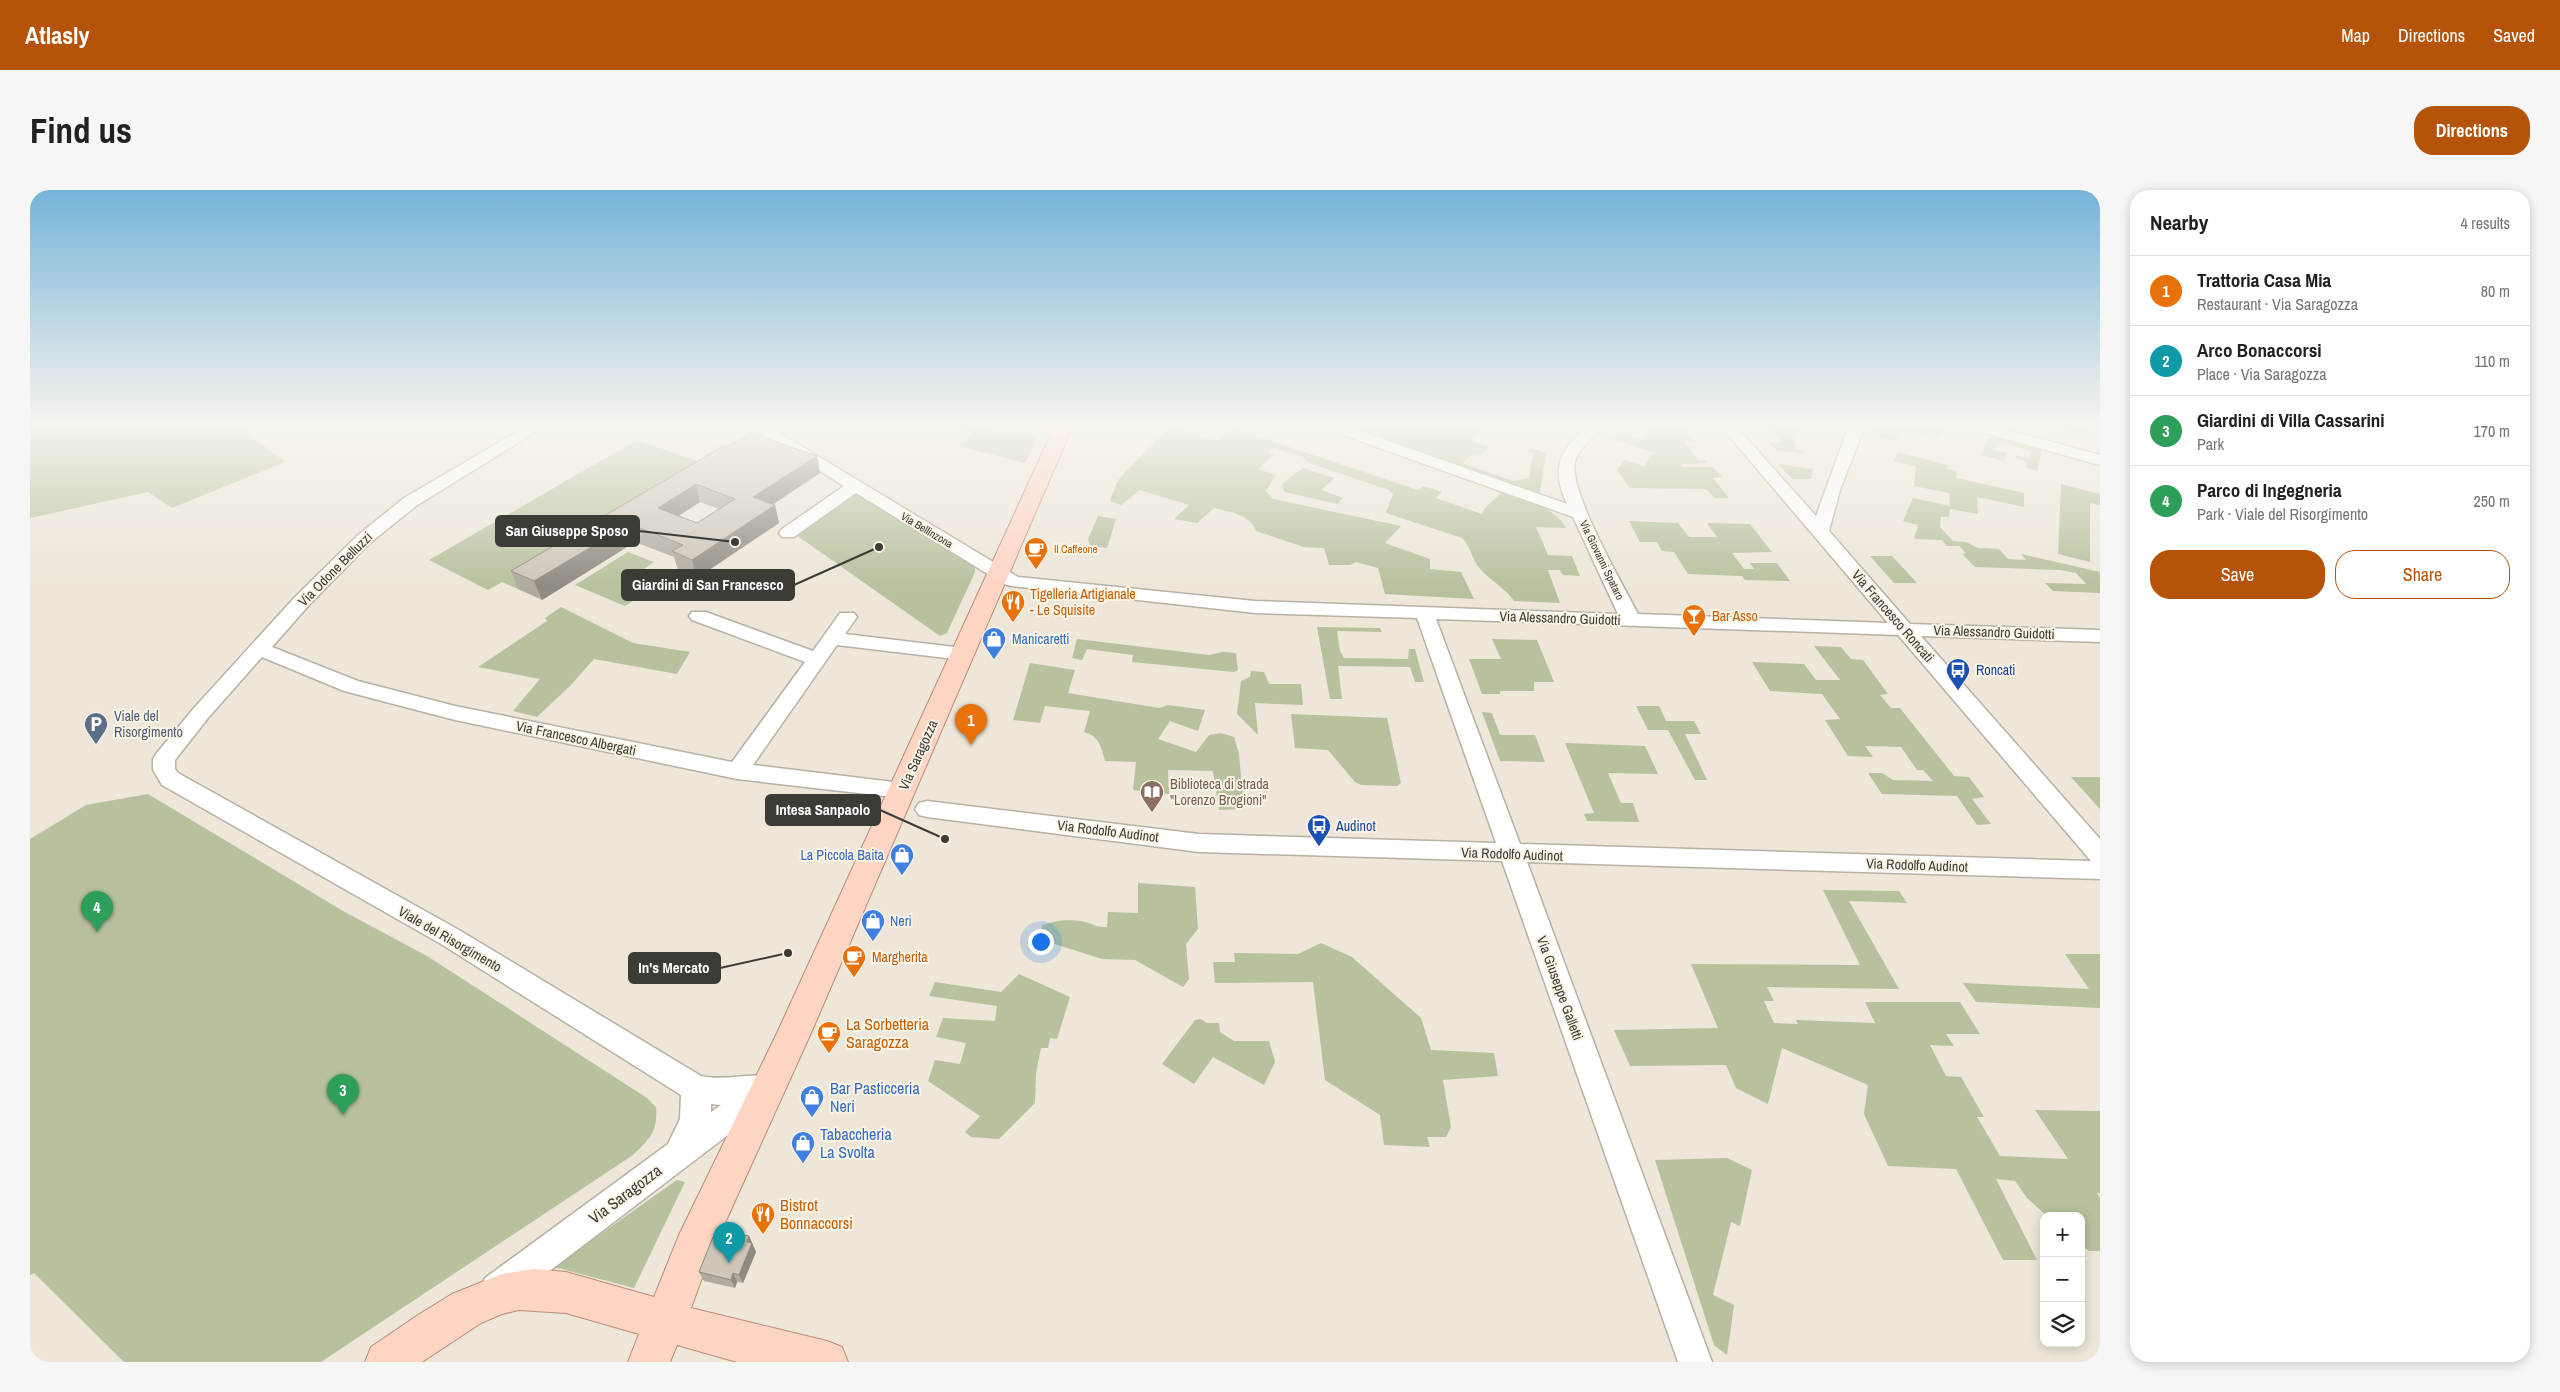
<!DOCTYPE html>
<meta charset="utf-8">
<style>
body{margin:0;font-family:"Archivo Narrow",sans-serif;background:#f6f6f6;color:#202124}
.controls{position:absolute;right:15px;bottom:15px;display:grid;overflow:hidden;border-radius:10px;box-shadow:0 2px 12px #0003}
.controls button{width:45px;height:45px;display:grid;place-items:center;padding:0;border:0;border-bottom:1px solid #e0e0e0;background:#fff;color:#202124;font:25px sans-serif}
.you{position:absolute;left:1010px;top:751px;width:18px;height:18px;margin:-12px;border:4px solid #fff;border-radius:50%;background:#1a73e8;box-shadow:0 0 0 8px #1a73e833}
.badge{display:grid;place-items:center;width:32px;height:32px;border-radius:50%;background:#b45309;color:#fff;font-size:16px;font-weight:700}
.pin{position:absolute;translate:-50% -41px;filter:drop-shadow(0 1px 2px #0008)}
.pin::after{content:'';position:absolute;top:26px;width:18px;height:15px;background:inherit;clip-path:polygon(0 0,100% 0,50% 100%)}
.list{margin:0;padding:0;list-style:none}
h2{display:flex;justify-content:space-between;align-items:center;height:65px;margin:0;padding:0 20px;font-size:21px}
h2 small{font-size:16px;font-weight:400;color:#757577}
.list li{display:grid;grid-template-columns:32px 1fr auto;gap:15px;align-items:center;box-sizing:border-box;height:70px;padding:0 20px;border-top:1px solid #e0e0e0}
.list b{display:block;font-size:19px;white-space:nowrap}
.list p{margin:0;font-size:16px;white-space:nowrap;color:#757577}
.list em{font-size:16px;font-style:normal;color:#757577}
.actions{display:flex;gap:10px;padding:15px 20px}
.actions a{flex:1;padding:11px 0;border:1px solid #b45309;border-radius:20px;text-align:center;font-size:18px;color:#b45309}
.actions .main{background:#b45309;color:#fff}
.icon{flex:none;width:28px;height:28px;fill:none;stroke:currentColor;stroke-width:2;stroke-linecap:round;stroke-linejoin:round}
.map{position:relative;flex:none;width:2070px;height:1172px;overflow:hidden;border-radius:20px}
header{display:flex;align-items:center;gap:30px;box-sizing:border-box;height:70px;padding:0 25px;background:#b45309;color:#fff}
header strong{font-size:24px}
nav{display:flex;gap:28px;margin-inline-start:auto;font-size:18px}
.intro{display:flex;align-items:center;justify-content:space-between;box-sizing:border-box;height:120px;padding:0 30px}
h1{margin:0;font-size:35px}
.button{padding:12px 22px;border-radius:20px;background:#b45309;color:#fff;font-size:18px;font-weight:700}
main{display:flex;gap:30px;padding:0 30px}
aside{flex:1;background:#fff;border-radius:20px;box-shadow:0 2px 12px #0003}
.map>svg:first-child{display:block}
</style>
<header>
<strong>Atlasly</strong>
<nav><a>Map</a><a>Directions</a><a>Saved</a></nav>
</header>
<div class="intro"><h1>Find us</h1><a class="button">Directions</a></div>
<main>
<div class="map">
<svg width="2070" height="1172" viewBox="0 0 2070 1172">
<rect width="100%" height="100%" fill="#ede6d9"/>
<!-- green -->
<g fill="#b7c19d">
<path d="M0,233H204L255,272L142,318L118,302L0,328Z"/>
<path d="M932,233L964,236L961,242L1008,247L995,273L929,256L944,242L926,238Z"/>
<path d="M1305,233H1423L1450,241L1440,250L1459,257L1451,265L1441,266L1432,273L1483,291L1499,288L1503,263L1497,262L1501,258L1516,263L1510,302L1507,303Z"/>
<path d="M1626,233L1652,235L1664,251H1654L1668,270H1675L1678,273L1650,274L1652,277H1683L1692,287L1683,288L1699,308H1685L1676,299L1600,298L1587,280L1595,270L1614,276L1624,262L1583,250L1589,244L1612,250Z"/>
<path d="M1736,233H1775L1773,239L1769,238L1764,247L1766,248L1764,253L1767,254L1765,258L1775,261L1774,264L1746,260L1739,252H1752Z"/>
<path d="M1848,233H1914L1917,234L1910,248L1880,240L1876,245L1872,244L1866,251L1841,245Z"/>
<path d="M2015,233H2063L2058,244Z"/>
<path d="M1141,236L1186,251L1206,239L1388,300L1393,296L1412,302L1406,308L1452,324L1454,319L1471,303C1493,311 1525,316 1536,338L1506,337L1518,365L1542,366L1550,386L1533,385L1530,380H1518L1530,413L1484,411C1474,396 1458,390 1447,375C1441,366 1440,355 1432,348L1359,324L1356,322L1363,304L1359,300L1279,273L1272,266L1243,258L1237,262L1244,265L1228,279L1246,285L1236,301L1243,309L1371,336L1355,353L1400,369V379L1431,382L1444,409L1355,404L1348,378L1326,372L1320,375H1299L1294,358L1274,357L1226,341C1220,324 1200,322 1184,318L1167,333L1144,329L1159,315L1110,300L1091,315L1080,311L1087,292L1095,282Z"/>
<path d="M1960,246L2012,260L2007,281L1997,278V272L1985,268L1986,265L1999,269L2002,261L1968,252L1964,260L1977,263L1973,271L1951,265Z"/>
<path d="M607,250L687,278L488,399L472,392L458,400L399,370Z"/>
<path d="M1868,262L1918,275L1917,279L1927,281L1926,288L1994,303V317L1947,307L1948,324L1920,319L1919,327H1911L1910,337L1923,351L1936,352L1948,358L1969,359L1978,369L1996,370L1991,364L2070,382V403L2023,401L2015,393L2056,394L2046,383L2030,380L1945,377L1932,364L1936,363L1929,356H1917L1912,350L1884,349L1888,335L1873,331L1883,308L1920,316L1919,303L1884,296L1886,276L1864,271Z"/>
<path d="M1748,274L1783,279L1781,289H1762Z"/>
<path d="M1273,278L1305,288L1291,300L1313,308L1307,314L1255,302L1252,297L1254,292Z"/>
<path d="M2031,294L2070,304V315L2060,313V372L2028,364Z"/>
<path d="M821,299L945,378V382L917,443L910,446L759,340Z"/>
<path d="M1068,326L1086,329L1077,358L1060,356L1058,349Z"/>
<path d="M1599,331L1648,333L1659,347H1687L1677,333L1720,334L1742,362L1702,363L1714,379H1724L1720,373H1747L1760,391L1715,390L1712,386L1658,384L1644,362L1632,361L1627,352H1610Z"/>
<path d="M598,362L624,372L614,379L623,386L607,397L604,410L595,416L545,395Z"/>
<path d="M1840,366H1862L1887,393H1864Z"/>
<path d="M531,417L603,453L660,462L647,484L564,469L541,495L507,527L483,521L510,489L448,477L517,431L515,428Z"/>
<path d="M1287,437L1350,438L1352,442L1307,441L1310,461L1314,468L1378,469L1379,459H1385L1394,492H1385L1380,477L1308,476L1312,509H1300Z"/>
<path d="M1047,449L1179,465L1193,462L1206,463L1208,480L1204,482L1102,472L1103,465L1057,459L1052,470L1042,468Z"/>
<path d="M1462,449L1507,450L1524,492H1504V501H1470V504H1452L1439,469H1471Z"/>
<path d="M1784,456L1811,457L1821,469L1833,470L1858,504L1850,505L1861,518H1870L1924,586L1939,587L1954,607L1942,609L1961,634L1947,635L1927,606L1852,604L1838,583H1852L1863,590L1903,591L1893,580H1887L1871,557L1835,556L1843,567L1818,566L1795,530L1810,529L1792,504L1740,501L1722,472L1774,474L1786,490H1810Z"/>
<path d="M1000,473L1045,480L1038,503L1129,518L1138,515L1175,520L1168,541L1140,531L1128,549L1166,562L1179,545L1191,543L1204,547L1209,564L1214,619L1189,620L1183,581L1138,580L1139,604L1103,600L1106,572L1075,571C1071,556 1069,546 1054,542L1060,521L1015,516L1010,533L983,530Z"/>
<path d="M1221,481L1234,482L1239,494H1271L1273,515L1225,513L1228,545L1207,524L1211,491L1220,487Z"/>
<path d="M1606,516H1629L1636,531H1664L1671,544H1655L1677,590H1665L1638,540H1618Z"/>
<path d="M1452,522L1462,523L1470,545H1505L1515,572L1470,571Z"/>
<path d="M1261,524L1357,528L1371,593L1367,596L1331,595L1325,592L1298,560L1265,558Z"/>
<path d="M1535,553L1615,556L1628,584L1578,583L1591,613H1603L1609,632L1557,631L1554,624L1564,623Z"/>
<path d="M2041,587H2070V619Z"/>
<path d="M118,604L313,721L397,766L617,908L626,917C628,941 620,949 603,965L291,1172H94L4,1083L0,1085V649L56,615Z"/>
<path d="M1108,693L1165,697L1168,739L1156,754L1159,789L1153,797L1105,770L1072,769L1012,750V736C1024,730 1041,729 1055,732C1065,734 1062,737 1077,737L1078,722L1108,723Z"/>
<path d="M1793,700L1869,701L1877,713L1819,711L1869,799L1737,797L1744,811H1734L1744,833L1768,834L1766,830L1845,833L1835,812H1930L1950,844H1916L1924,856L1900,855L1916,886L1931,887L1954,927H1947L1970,966L2038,969L2005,920L2070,921V1003H2067L2070,1008V1061H2059L2051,1055V1026H2017L1997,1008L1985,991L1966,989L2007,1070H1973L1926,979L1858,976L1834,924L1838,895L1752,858L1738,914L1706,898L1696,875L1600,876L1584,840L1688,838L1661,774L1830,775Z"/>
<path d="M1291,753L1322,767L1391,828L1401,860L1464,863L1468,886L1413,890L1421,937L1416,947H1397L1400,957L1354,955L1350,925L1295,890L1283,792L1185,793L1183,772H1205L1204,763L1268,764Z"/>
<path d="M2035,764H2070V818L1946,812L1933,793L2059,799Z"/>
<path d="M989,784L1040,807L1027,849L1020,848L1018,858H1011L1006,883L1005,913L969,949L941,947L935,942L950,926L898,891L905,870L930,874L936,853L906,847L913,828L965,831L967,816L899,806L905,792L971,802Z"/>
<path d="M1171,829L1177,833H1189L1190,842L1204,851H1239L1245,872L1234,895L1183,867L1164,894L1132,874L1165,830Z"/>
<path d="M1697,968L1722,980L1710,1036L1701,1032L1683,1105L1704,1115L1697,1165L1684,1155L1625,970Z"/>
<path d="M647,990L655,992L604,1098L524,1077Z"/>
</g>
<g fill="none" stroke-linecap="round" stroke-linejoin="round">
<!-- minor casing -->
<g stroke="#b7b0a4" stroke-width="3">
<g id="minor">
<path d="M502,233H520L386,316L340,353L279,415L242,457L328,491L425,516L702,572L775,472L662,430L659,426L662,422H676L783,461L810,423H824L827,427L815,444L933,458L940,460L943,464L940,468L933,470L807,455L723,575L880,594L883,600L880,606L872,608L707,589L425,530L314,501L232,467L178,528L145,570V579L148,583L429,740L671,886C698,892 728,880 749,888L753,897L749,906L479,1112L467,1117L455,1112L450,1100L455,1088L638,954L650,929L651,905L411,754L132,595L123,580V569L126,564L164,518L265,407L328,345L374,308ZM681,914L691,915L681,922Z"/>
<path d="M715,233H733L988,387L1225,411L1588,424L1543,327L1288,236L1286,233H1308L1537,314C1519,275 1532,260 1559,233H1575C1566,247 1549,256 1545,272C1538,300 1593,395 1608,424L1858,433L1688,233H1703L1786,326L1820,233H1836L1810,300L1799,341L1880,434L2070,440V452L1891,446L2070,649V689L1497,672L1682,1172H1648L1472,671L1169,662L897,627L889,625L885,619L889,613L897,611L1169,644L1466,653L1387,428L1225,423L981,396L974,394L826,303L764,347H752L749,343L752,339L814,296ZM1406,429L1868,445L2061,671L1490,654Z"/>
<path d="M1927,233H1952L2070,265V275L1929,236Z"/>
</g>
</g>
<!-- major casing -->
<g stroke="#ba8c77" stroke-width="2">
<path id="major" d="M1026,233H1044L781,843L680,1066L661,1118L797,1151L812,1157L818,1172H707L647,1155L640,1172H598L609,1144L536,1123L489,1120L472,1124L451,1133L392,1172H335L341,1157L388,1125L422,1104L472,1084L504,1079L536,1082L624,1107L649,1045L747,843Z"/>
</g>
<!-- minor -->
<use href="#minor" fill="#fff" fill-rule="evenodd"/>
<!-- major -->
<use href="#major" fill="#fed4c3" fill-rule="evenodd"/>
</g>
<!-- wall -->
<g fill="#b0aa9f" fill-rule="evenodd">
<path d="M697,257L790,283L743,314L749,333L667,388L648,380L644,367L605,352L512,410L488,399L481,381ZM670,312L689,319L667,333L648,326Z"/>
<path d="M719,1046L726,1062L713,1093L707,1092L705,1098L674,1091L669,1082L686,1048Z"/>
</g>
<!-- shaded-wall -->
<g fill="#908b82">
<path d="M787,266L790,283L727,325L723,307Z"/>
<path d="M666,294L670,312L633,336L628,318Z"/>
<path d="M745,315L749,333L667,388L662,370Z"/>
<path d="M600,334L605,352L512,410L504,391Z"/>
<path d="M719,1046L726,1062L713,1093L709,1085L717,1052Z"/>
<path d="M703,1083L707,1092L705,1098L701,1090Z"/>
</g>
<!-- building -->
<g fill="#cdc6b9" stroke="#908b82" fill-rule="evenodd">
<path d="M721,243L787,266L723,307L745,315L662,370L642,361L653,355L600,334L504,391L481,381L693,256L697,257ZM666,294L705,309L667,333L628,318Z"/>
<path d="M690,1040L719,1046L717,1052L722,1053L709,1085L703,1083L701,1090L669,1082L683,1047L686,1048Z"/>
</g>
<!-- sky -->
<linearGradient id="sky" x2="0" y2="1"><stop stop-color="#75b4da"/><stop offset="0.59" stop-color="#f7f4ee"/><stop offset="1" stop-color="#f7f4ee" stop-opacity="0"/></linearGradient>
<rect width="2070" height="397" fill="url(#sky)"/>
<!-- icons -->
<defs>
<g id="cafe-pin" transform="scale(1.25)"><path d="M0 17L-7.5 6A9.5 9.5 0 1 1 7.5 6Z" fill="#e8710a" stroke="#faf4e6"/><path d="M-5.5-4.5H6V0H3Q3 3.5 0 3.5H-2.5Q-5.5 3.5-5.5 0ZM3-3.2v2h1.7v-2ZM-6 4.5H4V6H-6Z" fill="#fff"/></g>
<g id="restaurant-pin" transform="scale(1.25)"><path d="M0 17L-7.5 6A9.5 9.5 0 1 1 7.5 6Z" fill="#e8710a" stroke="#faf4e6"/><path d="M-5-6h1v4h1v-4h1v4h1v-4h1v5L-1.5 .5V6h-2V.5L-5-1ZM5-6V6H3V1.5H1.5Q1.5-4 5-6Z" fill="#fff"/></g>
<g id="bar-pin" transform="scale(1.25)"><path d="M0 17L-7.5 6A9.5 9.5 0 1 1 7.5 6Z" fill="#e8710a" stroke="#faf4e6"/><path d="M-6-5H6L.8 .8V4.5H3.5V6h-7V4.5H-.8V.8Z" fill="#fff"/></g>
<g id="shop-pin" transform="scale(1.25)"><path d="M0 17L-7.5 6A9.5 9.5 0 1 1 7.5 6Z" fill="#3f7fe0" stroke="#faf4e6"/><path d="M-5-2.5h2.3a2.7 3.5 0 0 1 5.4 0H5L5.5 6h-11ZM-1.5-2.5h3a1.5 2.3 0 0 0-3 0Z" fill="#fff"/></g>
<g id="bus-pin" transform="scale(1.25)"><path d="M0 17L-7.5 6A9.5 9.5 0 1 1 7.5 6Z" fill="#1a4fb4" stroke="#faf4e6"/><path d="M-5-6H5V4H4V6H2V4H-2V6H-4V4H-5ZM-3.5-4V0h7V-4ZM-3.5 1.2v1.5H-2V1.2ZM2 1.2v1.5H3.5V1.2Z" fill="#fff"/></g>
<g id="parking-pin" transform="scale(1.25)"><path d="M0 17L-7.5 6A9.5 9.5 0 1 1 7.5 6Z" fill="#5c6f8a" stroke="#faf4e6"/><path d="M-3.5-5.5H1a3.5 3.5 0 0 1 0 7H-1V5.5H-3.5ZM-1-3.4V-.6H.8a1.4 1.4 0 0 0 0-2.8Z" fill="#fff"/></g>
<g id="library-pin" transform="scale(1.25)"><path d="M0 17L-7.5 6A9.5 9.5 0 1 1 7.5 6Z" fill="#8d6e63" stroke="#faf4e6"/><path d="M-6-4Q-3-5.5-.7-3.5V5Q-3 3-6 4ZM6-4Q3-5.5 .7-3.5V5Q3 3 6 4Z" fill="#fff"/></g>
</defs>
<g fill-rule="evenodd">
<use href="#cafe-pin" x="1006" y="359"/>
<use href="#restaurant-pin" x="983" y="412"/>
<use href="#bar-pin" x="1664" y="426"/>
<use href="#shop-pin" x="964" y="449"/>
<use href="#bus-pin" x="1928" y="480"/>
<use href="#parking-pin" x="66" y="534"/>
<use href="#library-pin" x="1122" y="602"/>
<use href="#bus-pin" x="1289" y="636"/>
<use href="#shop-pin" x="872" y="665"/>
<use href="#shop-pin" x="843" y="731"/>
<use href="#cafe-pin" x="824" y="767"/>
<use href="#cafe-pin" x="799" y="843"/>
<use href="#shop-pin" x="782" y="907"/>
<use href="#shop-pin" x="773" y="953"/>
<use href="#restaurant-pin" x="733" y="1024"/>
</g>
<g text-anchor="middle" stroke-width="4" stroke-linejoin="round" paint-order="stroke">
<!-- far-street labels -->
<g font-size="11" fill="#3d3b35" stroke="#faf4e6">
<text transform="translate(897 340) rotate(31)" y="4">Via Bellinzona</text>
<text transform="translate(1572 370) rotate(64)" y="4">Via Giovanni Spataro</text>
</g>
<!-- far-food labels -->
<g font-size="11" fill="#c56008" stroke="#faf4e6" text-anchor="start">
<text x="1024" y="363">Il Caffeone</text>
</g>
<!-- street labels -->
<g font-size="14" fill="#3d3b35" stroke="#faf4e6">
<text transform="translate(305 379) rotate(-45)" y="5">Via Odone Belluzzi</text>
<text transform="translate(1863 426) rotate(49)" y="5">Via Francesco Roncati</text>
<text transform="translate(1530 428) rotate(2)" y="5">Via Alessandro Guidotti</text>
<text transform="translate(1964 442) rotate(2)" y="5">Via Alessandro Guidotti</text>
<text transform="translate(546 548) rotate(12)" y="5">Via Francesco Albergati</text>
<text transform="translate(888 565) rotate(-66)" y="5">Via Saragozza</text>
<text transform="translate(1078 641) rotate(7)" y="5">Via Rodolfo Audinot</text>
<text transform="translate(1482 664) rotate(2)" y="5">Via Rodolfo Audinot</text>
<text transform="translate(1887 675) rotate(2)" y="5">Via Rodolfo Audinot</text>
<text transform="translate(420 749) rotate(30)" y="5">Viale del Risorgimento</text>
<text transform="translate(1530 798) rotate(70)" y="5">Via Giuseppe Galletti</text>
</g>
<!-- food labels -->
<g font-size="14" fill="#c56008" stroke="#faf4e6" text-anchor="start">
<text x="1000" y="409">Tigelleria Artigianale<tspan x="1000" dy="16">- Le Squisite</tspan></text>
<text x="1682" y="431">Bar Asso</text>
<text x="842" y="772">Margherita</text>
</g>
<!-- shop labels -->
<g font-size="14" fill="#366cbe" stroke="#faf4e6" text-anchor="start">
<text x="982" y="454">Manicaretti</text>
<text x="854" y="670" text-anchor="end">La Piccola Baita</text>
<text x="860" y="736">Neri</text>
</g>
<!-- transit labels -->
<g font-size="14" fill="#164399" stroke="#faf4e6" text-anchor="start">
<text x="1946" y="485">Roncati</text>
<text x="1306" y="641">Audinot</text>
</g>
<!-- service labels -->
<g font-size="14" fill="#4e5e75" stroke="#faf4e6" text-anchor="start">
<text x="84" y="531">Viale del<tspan x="84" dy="16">Risorgimento</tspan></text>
</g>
<!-- education labels -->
<g font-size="14" fill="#785e54" stroke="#faf4e6" text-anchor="start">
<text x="1140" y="599">Biblioteca di strada<tspan x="1140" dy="16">"Lorenzo Brogioni"</tspan></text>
</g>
<!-- near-food labels -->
<g font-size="16" fill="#c56008" stroke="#faf4e6" text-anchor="start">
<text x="816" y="840">La Sorbetteria<tspan x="816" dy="18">Saragozza</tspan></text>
<text x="750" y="1021">Bistrot<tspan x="750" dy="18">Bonnaccorsi</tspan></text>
</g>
<!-- near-shop labels -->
<g font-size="16" fill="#366cbe" stroke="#faf4e6" text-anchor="start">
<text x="800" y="904">Bar Pasticceria<tspan x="800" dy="18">Neri</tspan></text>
<text x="790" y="950">Tabaccheria<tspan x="790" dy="18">La Svolta</tspan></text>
</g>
<!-- near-street labels -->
<g font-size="16" fill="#3d3b35" stroke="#faf4e6">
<text transform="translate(595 1004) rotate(-37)" y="6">Via Saragozza</text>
</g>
</g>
<!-- callouts -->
<path fill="none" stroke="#3d3b35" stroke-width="2" d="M705 352L609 341M849 357L764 395M915 649L850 620M758 763L690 778"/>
<g fill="#3d3b35" stroke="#faf4e6" stroke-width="2">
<circle cx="705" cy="352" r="5"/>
<circle cx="849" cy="357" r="5"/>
<circle cx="915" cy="649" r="5"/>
<circle cx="758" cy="763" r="5"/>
</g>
<g fill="#3d3b35" stroke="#3d3b35" stroke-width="2">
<rect x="466" y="326" width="143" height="30" rx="5"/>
<rect x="592" y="380" width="172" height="30" rx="5"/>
<rect x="736" y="605" width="114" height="30" rx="5"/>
<rect x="599" y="763" width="91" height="30" rx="5"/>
</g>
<g font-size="15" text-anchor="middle" font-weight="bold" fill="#fff">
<text x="537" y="346">San Giuseppe Sposo</text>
<text x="678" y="400">Giardini di San Francesco</text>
<text x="793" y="625">Intesa Sanpaolo</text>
<text x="644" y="783">In's Mercato</text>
</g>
</svg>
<div class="controls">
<button>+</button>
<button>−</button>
<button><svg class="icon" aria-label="layers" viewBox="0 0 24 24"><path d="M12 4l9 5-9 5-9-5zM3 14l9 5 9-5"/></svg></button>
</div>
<div class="you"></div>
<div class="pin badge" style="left:941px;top:555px;background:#e8710a">1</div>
<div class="pin badge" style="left:699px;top:1073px;background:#0f9aa8">2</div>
<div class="pin badge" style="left:313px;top:925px;background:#2e9e5b">3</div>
<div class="pin badge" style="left:67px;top:742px;background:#2e9e5b">4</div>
</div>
<aside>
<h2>Nearby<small>4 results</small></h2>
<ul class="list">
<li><span class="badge" style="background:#e8710a">1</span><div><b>Trattoria Casa Mia</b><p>Restaurant · Via Saragozza</p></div><em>80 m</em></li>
<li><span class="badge" style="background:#0f9aa8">2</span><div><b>Arco Bonaccorsi</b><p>Place · Via Saragozza</p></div><em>110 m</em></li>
<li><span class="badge" style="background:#2e9e5b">3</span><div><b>Giardini di Villa Cassarini</b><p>Park</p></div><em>170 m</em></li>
<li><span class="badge" style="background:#2e9e5b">4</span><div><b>Parco di Ingegneria</b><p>Park · Viale del Risorgimento</p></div><em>250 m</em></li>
</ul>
<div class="actions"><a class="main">Save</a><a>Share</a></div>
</aside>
</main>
